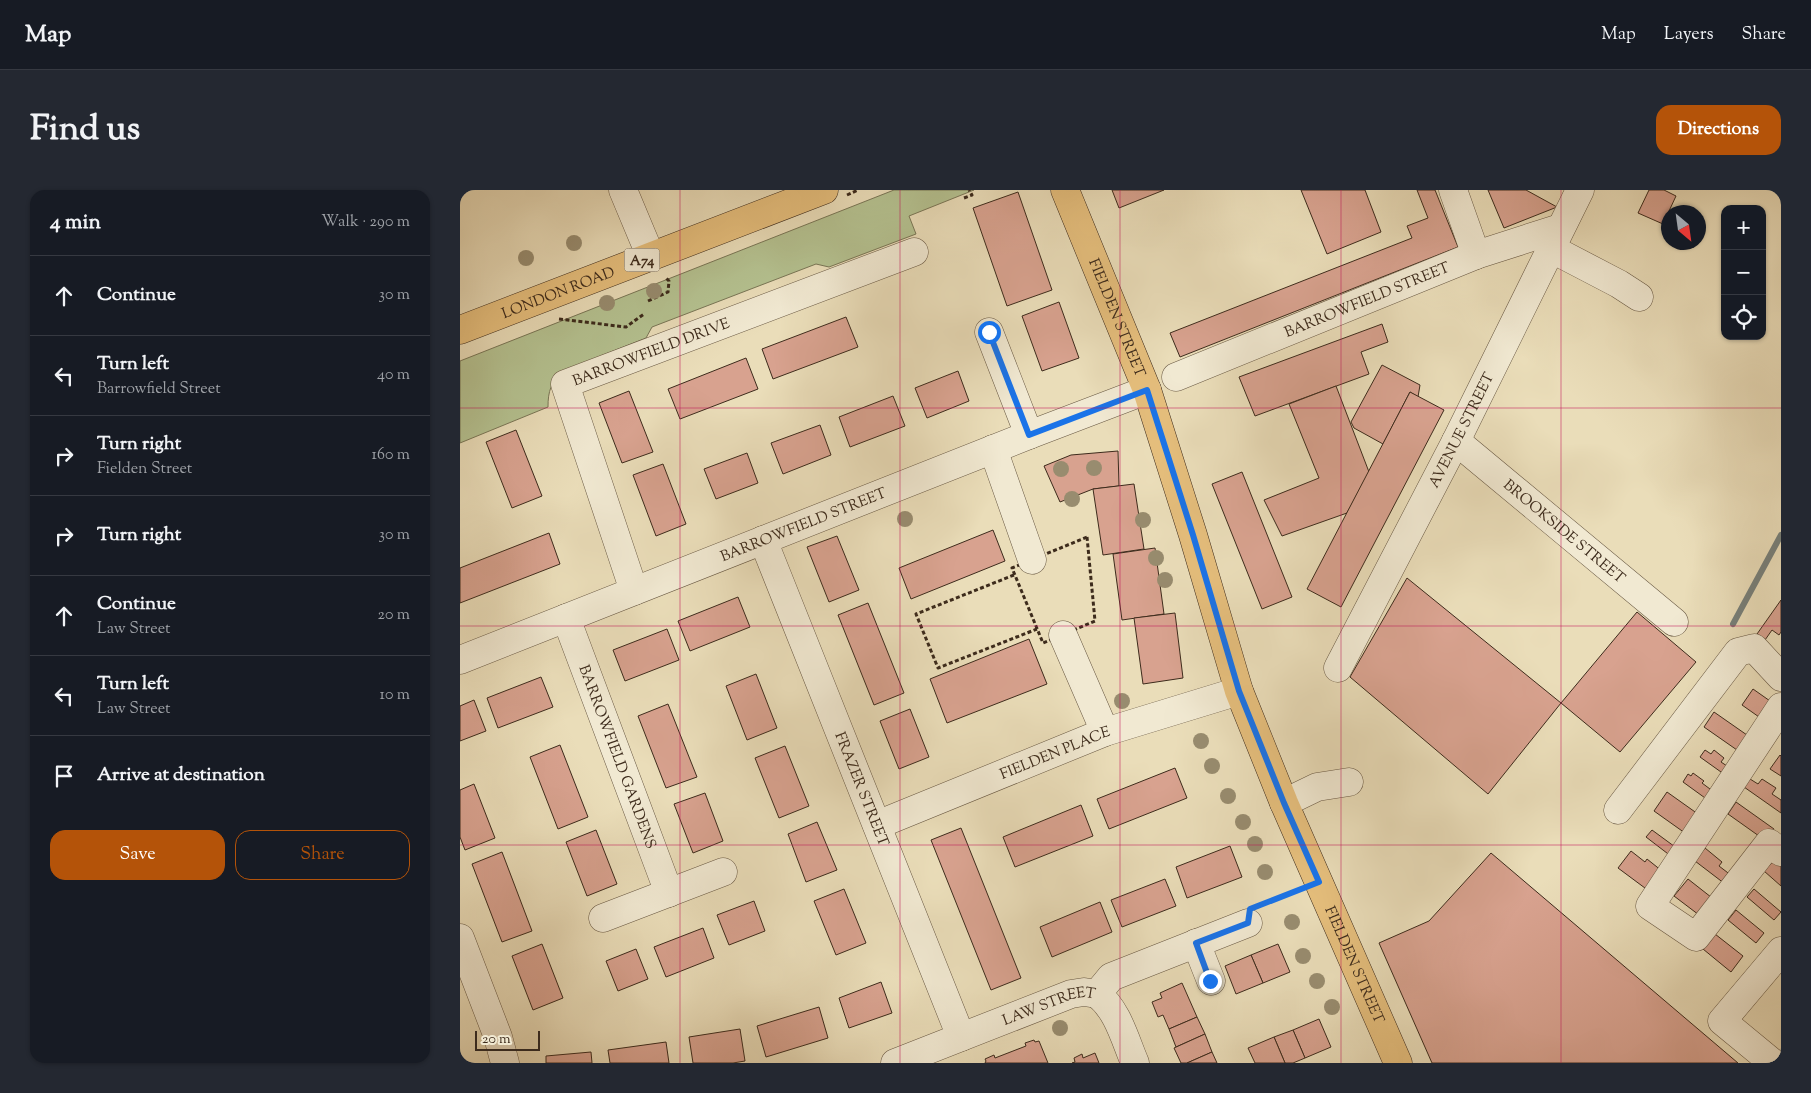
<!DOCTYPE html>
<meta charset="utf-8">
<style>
body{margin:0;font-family:"Sorts Mill Goudy",serif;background:#242831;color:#f1f3f6}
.controls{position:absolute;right:15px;top:15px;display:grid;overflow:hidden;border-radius:10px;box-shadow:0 1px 4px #0004}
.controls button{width:45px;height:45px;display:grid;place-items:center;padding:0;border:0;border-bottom:1px solid #363941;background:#171b24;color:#f1f3f6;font:25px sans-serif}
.compass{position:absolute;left:1201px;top:15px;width:45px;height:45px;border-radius:50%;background:#171b24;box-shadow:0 1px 4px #0004;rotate:151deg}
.scale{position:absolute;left:15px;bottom:12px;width:65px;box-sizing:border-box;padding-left:5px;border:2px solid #3d2b1c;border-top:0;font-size:14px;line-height:18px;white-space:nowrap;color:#3d2b1c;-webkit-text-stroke:4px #f1e9d2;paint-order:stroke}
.stop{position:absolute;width:15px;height:15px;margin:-11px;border:4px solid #1a73e8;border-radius:50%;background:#fff}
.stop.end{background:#1a73e8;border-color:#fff;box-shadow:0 1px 5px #0008}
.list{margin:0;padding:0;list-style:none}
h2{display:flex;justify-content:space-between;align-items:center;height:65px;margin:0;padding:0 20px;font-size:21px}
h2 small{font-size:16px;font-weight:400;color:#9ea1a6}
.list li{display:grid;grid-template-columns:32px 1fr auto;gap:15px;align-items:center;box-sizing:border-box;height:80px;padding:0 20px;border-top:1px solid #363941}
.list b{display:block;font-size:19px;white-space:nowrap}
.list p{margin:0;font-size:16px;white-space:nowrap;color:#9ea1a6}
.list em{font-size:16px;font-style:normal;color:#9ea1a6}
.actions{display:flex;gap:10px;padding:15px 20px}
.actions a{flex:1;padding:11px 0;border:1px solid #b45309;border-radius:15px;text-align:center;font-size:18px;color:#b45309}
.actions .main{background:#b45309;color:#fff}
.icon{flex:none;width:28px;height:28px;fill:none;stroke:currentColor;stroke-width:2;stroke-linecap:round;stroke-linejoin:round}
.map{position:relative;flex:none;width:1321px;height:873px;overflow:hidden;border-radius:15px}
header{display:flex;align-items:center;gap:30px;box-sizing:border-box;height:70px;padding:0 25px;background:#171b24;border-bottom:1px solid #363941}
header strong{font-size:24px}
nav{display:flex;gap:28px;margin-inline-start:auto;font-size:18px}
.intro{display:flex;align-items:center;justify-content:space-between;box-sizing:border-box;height:120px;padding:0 30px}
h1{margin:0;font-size:35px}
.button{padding:12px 22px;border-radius:15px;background:#b45309;color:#fff;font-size:18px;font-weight:700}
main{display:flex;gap:30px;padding:0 30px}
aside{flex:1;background:#171b24;border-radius:15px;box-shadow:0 1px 4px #0004}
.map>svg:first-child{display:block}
</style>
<header>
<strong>Map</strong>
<nav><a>Map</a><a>Layers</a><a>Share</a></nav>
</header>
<div class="intro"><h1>Find us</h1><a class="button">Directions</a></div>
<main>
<aside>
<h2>4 min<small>Walk · 290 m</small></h2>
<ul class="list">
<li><svg class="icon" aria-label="ahead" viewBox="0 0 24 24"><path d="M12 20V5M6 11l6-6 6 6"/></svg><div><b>Continue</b></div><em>30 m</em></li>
<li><svg class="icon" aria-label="left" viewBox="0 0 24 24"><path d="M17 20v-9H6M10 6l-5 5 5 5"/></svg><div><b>Turn left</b><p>Barrowfield Street</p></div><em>40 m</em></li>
<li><svg class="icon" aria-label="right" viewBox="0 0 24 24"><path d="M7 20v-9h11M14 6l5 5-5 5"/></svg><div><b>Turn right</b><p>Fielden Street</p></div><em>160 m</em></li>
<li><svg class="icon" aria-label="right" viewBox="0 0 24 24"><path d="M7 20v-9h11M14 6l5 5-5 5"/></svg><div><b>Turn right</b></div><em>30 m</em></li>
<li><svg class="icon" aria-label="ahead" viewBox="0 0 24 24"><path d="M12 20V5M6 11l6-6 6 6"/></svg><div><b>Continue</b><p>Law Street</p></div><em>20 m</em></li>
<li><svg class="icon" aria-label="left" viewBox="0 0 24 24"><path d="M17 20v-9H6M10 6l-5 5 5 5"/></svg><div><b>Turn left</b><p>Law Street</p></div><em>10 m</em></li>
<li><svg class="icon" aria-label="arrive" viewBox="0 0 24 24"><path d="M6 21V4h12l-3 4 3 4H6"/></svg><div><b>Arrive at destination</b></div></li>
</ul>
<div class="actions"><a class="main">Save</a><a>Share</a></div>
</aside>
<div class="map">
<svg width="1321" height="873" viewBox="0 0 1321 873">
<rect width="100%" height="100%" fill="#eaddb9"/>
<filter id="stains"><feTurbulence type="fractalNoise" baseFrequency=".004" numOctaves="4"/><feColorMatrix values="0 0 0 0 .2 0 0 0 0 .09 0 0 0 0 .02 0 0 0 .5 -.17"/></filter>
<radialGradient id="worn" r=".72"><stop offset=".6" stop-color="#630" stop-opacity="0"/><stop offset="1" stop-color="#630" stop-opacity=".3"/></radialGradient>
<!-- green -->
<path fill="#b5c291" stroke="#797656" d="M434,0H514L449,26L456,44L369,77L356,74L192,137L186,148L103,181C91,192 88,201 88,217L0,253V171Z"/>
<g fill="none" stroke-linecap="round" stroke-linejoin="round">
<!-- stream -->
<path stroke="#77807b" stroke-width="6" d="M1273,434L1321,345"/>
</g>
<!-- building -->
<g fill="#d8a28f" stroke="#3d2b1c">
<path d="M652,0H704L659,18Z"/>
<path d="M841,0H905L921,42L867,64Z"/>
<path d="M957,0H975L998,57L720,167L710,143L952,48L947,36L968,28Z"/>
<path d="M1028,0H1066L1097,17L1044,38Z"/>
<path d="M1189,0H1204L1216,6L1203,34L1178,23Z"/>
<path d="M558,2L592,100L547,116L513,18Z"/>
<path d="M599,112L619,168L582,181L562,126Z"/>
<path d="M386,127L398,157L313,189L302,159Z"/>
<path d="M922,134L928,152L901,162L909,184L795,226L779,187Z"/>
<path d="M286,168L298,199L220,229L208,199Z"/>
<path d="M922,175L960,195L958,207L950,202L923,254L894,238L891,232Z"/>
<path d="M498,181L509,211L467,228L455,198Z"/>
<path d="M876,196L909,282L887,323L822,346L804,310L859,288L829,214Z"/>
<path d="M169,201L193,262L162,273L139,213Z"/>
<path d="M950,202L984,220L881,417L847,399Z"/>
<path d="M433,206L445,236L390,257L379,227Z"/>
<path d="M360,235L371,265L323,284L311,253Z"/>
<path d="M56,240L82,306L52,318L26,252Z"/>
<path d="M658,261L659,296L633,299L600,312L584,276L611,265Z"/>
<path d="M287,263L298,293L256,309L244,279Z"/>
<path d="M203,274L226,334L196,346L173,285Z"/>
<path d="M782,282L832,407L802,419L752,294Z"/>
<path d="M674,294L684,359L643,365L633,299Z"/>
<path d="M533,340L545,371L451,409L439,378Z"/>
<path d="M89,343L100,374L0,413V378Z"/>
<path d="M377,346L399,400L369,412L347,357Z"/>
<path d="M695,358L704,424L662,430L653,364Z"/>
<path d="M947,388L1101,513L1028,604L890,487Z"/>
<path d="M278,407L290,437L230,461L218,431Z"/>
<path d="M1321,410V442L1319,445L1312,440L1305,450L1297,444Z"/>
<path d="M408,413L444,503L414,515L378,425Z"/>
<path d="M1177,422L1236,472L1160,562L1101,513Z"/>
<path d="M715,423L723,488L683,494L674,428Z"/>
<path d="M207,439L219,470L165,491L153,460Z"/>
<path d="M569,449L587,494L487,533L470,489Z"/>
<path d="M296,484L317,538L287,550L266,496Z"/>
<path d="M81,487L93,517L38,538L27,508Z"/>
<path d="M1293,499L1320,518L1309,534L1282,515Z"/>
<path d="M14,510L26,541L0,551V516Z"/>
<path d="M208,514L237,587L206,598L178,526Z"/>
<path d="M450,519L469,567L439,579L420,531Z"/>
<path d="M1254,522L1297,552L1287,567L1244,537Z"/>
<path d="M100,555L128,627L98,639L70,567Z"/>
<path d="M325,556L349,616L319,628L295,568Z"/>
<path d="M1245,560L1251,564L1254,560L1264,568L1261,572L1273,580L1268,587L1240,567Z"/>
<path d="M1320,565L1321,566V586L1310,579Z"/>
<path d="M715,578L727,608L649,639L637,609Z"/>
<path d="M1233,583L1244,591L1242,593L1258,605L1252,613L1223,592L1228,584L1231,586Z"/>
<path d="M1290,589L1298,594L1302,589L1316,598L1312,604L1321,610V623L1284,597Z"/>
<path d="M14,594L35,648L5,660L0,647V600Z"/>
<path d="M1207,602L1245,629L1232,648L1194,621Z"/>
<path d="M245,603L263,651L233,663L214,614Z"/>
<path d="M1276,612L1314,639L1306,651L1268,624Z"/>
<path d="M621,615L633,646L555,677L543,647Z"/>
<path d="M357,632L377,680L346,692L328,644Z"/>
<path d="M501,638L561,788L531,800L471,650Z"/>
<path d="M136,640L157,694L127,706L106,652Z"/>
<path d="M1192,640L1222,662L1216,670L1186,647Z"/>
<path d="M770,656L782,687L727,708L716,677Z"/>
<path d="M1245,658L1262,672L1259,676L1276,689L1269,697L1235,671Z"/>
<path d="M1171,661L1185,672L1187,669L1202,681L1193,704L1158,678Z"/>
<path d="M42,662L72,741L42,752L12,674Z"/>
<path d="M1031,663L1278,873H972L919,753L969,731Z"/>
<path d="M1317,667L1321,671V696L1304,681Z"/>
<path d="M705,689L716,716L662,737L651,710Z"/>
<path d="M1228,689L1256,711L1243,728L1214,706Z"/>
<path d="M384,699L406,753L376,765L354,711Z"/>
<path d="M1294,699L1321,722L1314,730L1287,707Z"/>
<path d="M294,711L305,741L269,755L257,725Z"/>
<path d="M640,712L652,742L592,767L580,737Z"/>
<path d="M1276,720L1304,743L1296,753L1268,730Z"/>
<path d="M243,738L254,768L206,787L194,757Z"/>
<path d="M1255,744L1283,766L1271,782L1243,759Z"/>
<path d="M82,754L103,808L73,820L52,766Z"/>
<path d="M818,754L830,782L803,793L791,765Z"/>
<path d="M176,759L188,789L158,801L146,771Z"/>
<path d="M791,765L803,793L776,804L765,776Z"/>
<path d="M421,792L432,823L389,838L379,808Z"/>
<path d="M722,793L737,827L709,839L703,825L698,827L692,812L702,808L700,803Z"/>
<path d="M359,817L368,848L306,867L297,836Z"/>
<path d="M737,827L745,844L716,857L709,839Z"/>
<path d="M859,829L871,857L845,868L833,840Z"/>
<path d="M280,839L285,871L273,873H233L229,847Z"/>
<path d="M833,840L845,868L833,873H825L814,847Z"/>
<path d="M745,844L752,862L727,873H721L714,858Z"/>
<path d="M814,847L825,873H795L788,858Z"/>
<path d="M574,850L575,852L579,851L588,873H525L526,871L525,869L534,865L535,868L566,856L565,853Z"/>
<path d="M206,852L209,873H150L148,860Z"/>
<path d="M131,862L132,873H86V866Z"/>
<path d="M752,862L757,873H727Z"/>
<path d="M635,863L639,873H612L615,872L614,868L622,864L623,868Z"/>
</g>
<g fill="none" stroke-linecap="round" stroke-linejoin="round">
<!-- minor casing -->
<g stroke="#685843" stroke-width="29">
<g id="minor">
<path d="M163,0L191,67"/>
<path d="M993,0L1016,65"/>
<path d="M1090,58L1159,94L1179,107"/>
<path d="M529,142L569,245"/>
<path id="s1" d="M716,187L1016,65L1100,38"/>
<path id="s2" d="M996,251L1214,432"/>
<path d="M533,259L572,370"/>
<path id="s3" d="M303,350L501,847"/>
<path id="s4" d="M174,401L105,194L454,62"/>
<path id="s5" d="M106,428L209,703"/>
<path d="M603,445L645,542"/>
<path id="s6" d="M0,470L569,245L687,200"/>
<path id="s7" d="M878,478L996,251L1120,0"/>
<path d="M1321,517L1190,716L1236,747L1309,653L1321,662"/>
<path d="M824,613L857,597L889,592"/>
<path d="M1158,620L1278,462L1294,458L1321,487"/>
<path id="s8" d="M417,635L645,542L779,501"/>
<path d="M143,728L263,682"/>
<path d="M0,748L38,847L45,873"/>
<path d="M736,753L751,791"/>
<path d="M637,804C658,820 665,850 675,873"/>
<path id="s9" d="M435,873L611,804L624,802L637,804L651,787L788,733"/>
<path d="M1313,873L1262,831L1321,761"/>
</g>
</g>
<!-- major casing -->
<g stroke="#3d2b1c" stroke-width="29">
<g id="major">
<path id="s10" d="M605,0L687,200L733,345L779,501L824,613L938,873"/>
<path id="s11" d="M0,140L364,0"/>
</g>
</g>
<!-- path -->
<g stroke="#3d2b1c" stroke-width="3" stroke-dasharray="4 2.5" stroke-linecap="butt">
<path d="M387,5L398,0"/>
<path d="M504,8L512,5L509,0"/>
<path d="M188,111L208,102L209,91L205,87"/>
<path d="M99,129L166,137L184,124"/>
<path d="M627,347L635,431L583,453L552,378Z"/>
<path d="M554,385L456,424L478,478L577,439"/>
<path d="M803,714L837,701"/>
</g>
<!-- minor -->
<use href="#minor" stroke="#f1e9d2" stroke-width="28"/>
<!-- major -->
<use href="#major" stroke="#e5be7c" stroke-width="28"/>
</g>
<!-- trees -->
<g fill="#988c6f">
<circle cx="114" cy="53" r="8"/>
<circle cx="66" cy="68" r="8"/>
<circle cx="194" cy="101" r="8"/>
<circle cx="147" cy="113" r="8"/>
<circle cx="634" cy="278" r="8"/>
<circle cx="601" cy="279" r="8"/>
<circle cx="612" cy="309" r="8"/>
<circle cx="445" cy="329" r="8"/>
<circle cx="683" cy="330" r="8"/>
<circle cx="696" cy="368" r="8"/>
<circle cx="705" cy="390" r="8"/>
<circle cx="662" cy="511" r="8"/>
<circle cx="741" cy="551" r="8"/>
<circle cx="752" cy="576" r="8"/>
<circle cx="768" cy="606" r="8"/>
<circle cx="783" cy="632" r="8"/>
<circle cx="795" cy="654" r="8"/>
<circle cx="805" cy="682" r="8"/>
<circle cx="832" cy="732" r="8"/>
<circle cx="843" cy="766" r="8"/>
<circle cx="857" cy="791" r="8"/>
<circle cx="872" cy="817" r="8"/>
<circle cx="600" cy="838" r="8"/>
</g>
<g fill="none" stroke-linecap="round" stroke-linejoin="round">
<!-- route -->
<path stroke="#1a73e8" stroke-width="6" d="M529,142L569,245L687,200L733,345L779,501L824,613L859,692L790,719L788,733L736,753L750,791"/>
</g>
<!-- grid -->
<path fill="none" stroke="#c2185b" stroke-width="1" stroke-opacity="0.55" d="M220,0V873M440,0V873M660,0V873M881,0V873M1101,0V873M0,218H1321M0,436H1321M0,655H1321"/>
<g text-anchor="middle" stroke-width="4" stroke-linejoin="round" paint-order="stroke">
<!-- shield labels -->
<rect fill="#f1e9d2" stroke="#736453" stroke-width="1" x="164.5" y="58.5" width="35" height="23" rx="4"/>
<g font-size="14" font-weight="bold" fill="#3d2b1c">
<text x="182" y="75">A74</text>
</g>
<!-- street labels -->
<g font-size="15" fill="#3d2b1c" stroke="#f1e9d2">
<text dy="5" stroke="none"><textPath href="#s11" startOffset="105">LONDON ROAD</textPath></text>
<text dy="5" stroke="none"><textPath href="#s1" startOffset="206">BARROWFIELD STREET</textPath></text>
<text dy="5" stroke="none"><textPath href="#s10" startOffset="138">FIELDEN STREET</textPath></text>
<text dy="5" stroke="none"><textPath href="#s4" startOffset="310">BARROWFIELD DRIVE</textPath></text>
<text dy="5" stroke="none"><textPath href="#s7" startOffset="268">AVENUE STREET</textPath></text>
<text dy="5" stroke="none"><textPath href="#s6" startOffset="369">BARROWFIELD STREET</textPath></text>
<text dy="5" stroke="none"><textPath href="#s2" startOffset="141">BROOKSIDE STREET</textPath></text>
<text dy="5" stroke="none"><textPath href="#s8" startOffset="192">FIELDEN PLACE</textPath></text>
<text dy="5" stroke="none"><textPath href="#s5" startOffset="148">BARROWFIELD GARDENS</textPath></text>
<text dy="5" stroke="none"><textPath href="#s3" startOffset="268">FRAZER STREET</textPath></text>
<text dy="5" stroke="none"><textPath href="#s10" startOffset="828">FIELDEN STREET</textPath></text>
<text dy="5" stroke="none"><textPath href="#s9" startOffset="165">LAW STREET</textPath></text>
</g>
</g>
<rect width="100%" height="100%" filter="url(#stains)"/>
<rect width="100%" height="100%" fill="url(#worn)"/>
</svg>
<div class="controls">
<button>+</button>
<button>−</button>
<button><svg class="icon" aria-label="locate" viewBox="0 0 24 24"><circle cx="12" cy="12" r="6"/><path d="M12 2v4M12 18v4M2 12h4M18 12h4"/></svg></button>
</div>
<svg class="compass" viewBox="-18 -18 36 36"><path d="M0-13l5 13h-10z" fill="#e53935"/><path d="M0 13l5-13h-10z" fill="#9ea1a6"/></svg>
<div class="scale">20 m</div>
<div class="stop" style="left:529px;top:142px"></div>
<div class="stop end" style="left:750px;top:791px"></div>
</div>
</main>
